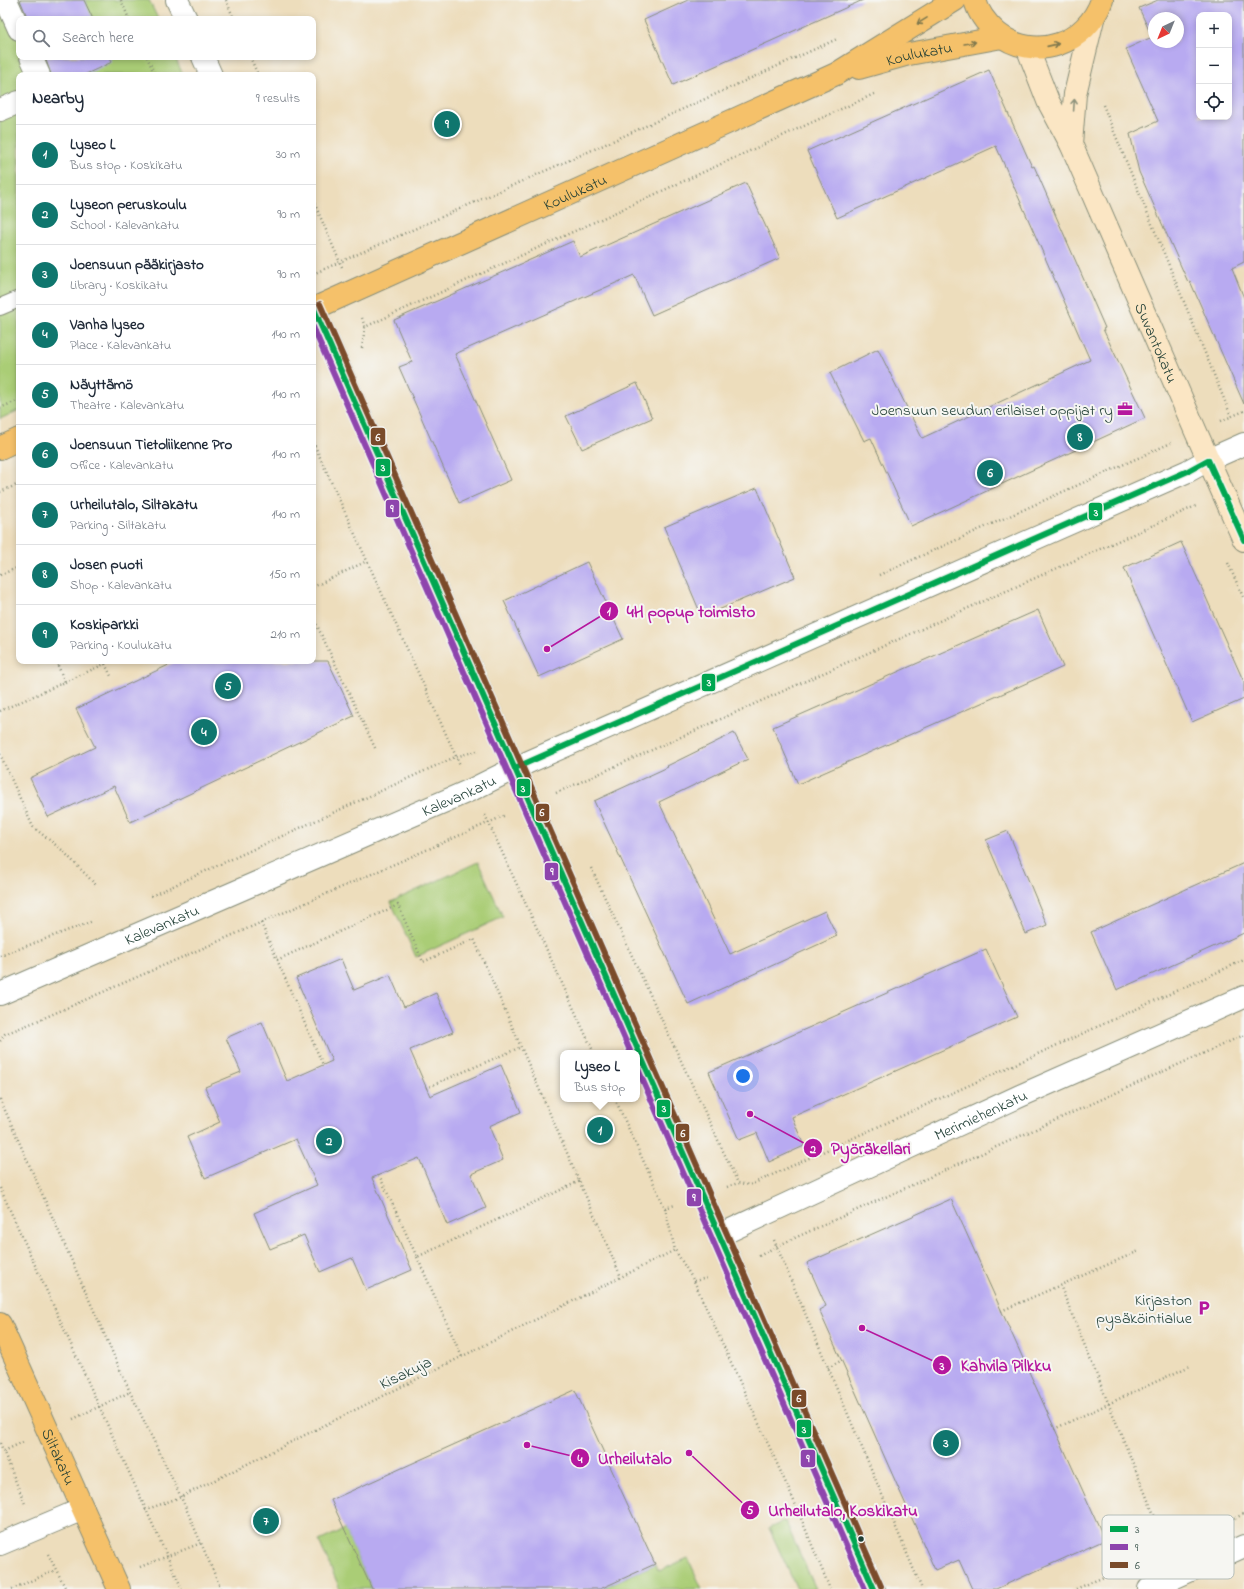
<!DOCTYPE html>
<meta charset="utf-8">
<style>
body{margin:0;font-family:"Indie Flower",sans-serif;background:#f2f2f3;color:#1f2937}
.controls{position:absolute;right:12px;top:12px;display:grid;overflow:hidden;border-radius:8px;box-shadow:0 2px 6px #0003}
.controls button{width:36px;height:36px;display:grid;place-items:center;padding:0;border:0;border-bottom:1px solid #e0e1e3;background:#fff;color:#1f2937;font:20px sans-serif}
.compass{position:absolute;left:1148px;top:12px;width:36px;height:36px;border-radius:50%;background:#fff;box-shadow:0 2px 6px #0003;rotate:223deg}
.you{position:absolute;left:743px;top:1076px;width:14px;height:14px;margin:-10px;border:3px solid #fff;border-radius:50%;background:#1a73e8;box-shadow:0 0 0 6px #1a73e833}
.badge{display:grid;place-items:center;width:26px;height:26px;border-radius:50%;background:#0f766e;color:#fff;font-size:13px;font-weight:700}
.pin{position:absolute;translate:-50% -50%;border:2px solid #fff;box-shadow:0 1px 4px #0006}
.popup{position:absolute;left:560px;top:1050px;width:80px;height:52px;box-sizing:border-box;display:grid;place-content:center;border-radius:8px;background:#fff;filter:drop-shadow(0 1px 3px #0005);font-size:13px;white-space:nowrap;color:#747a83}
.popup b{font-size:15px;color:#1f2937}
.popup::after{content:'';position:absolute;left:50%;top:100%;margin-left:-8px;border:8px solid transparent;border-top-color:#fff}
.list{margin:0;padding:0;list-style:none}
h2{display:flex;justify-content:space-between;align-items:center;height:52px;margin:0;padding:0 16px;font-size:17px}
h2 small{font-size:13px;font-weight:400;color:#747a83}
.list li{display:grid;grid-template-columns:26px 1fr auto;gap:12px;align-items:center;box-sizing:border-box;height:60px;padding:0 16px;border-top:1px solid #e0e1e3}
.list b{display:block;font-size:15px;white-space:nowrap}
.list p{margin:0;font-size:13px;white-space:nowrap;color:#747a83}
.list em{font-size:13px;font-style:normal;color:#747a83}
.icon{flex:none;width:22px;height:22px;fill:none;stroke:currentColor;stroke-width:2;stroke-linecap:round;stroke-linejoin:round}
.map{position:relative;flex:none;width:1244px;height:1589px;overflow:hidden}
.search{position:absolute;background:#fff;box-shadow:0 2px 6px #0003;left:16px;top:16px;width:300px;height:44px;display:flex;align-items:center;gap:10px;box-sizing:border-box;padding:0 14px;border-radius:8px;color:#747a83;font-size:15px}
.panel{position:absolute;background:#fff;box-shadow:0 2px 6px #0003;left:16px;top:72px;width:300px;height:592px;border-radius:8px}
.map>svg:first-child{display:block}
</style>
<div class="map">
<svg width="1244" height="1589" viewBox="0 0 1244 1589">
<rect width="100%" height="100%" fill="#f6f6f2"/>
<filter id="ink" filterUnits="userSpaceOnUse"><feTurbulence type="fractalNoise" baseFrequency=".025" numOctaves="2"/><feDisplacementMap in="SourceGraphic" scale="8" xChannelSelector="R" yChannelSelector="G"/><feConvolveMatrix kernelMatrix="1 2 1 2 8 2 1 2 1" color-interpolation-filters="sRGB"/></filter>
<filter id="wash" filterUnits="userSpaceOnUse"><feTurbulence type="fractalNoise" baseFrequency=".012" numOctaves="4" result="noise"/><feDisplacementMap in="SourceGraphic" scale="16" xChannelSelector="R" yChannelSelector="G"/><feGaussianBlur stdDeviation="0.9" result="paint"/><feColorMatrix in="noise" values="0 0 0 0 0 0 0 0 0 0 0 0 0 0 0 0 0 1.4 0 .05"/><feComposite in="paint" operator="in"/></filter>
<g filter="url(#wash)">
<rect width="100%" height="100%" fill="#edddbc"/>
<!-- green -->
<g fill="#aacd76" stroke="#648555">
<path d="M0,0H149L158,19H19V57H175L183,75H19V410L0,419Z"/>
<path d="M478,862L503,917L416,957L391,902Z"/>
<path d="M785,1521L816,1589H797L769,1528Z"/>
<path d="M345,1529L372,1589H340L319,1541Z"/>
<path d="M688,1558L702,1589H600L655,1564L659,1571Z"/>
</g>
<g id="blocks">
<!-- building -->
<g fill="#b8aaf1" fill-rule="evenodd">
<path d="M20,0H84L93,19H28Z"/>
<path d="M688,0H863L673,85L644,20Z"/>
<path d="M1158,0H1244V262L1232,268L1244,298V404L1190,281L1188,282L1139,172L1130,134L1158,121L1126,49L1152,37L1139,8ZM1199,15H1229V117H1199ZM1154,18H1178V42H1154Z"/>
<path d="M45,57H110L112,62L84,75H51Z"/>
<path d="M989,70L1032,167L1034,166L1105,328L1103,329L1145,418L911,526L871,438L864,441L830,373L878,349L922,438L1090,360L996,146L837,218L807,151Z"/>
<path d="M746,183L780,258L652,315L634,275L455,354L511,480L459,503L399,367L412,362L394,320L573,241L580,257Z"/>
<path d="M637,383L652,418L582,449L566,416Z"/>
<path d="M757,488L795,577L702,617L664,527Z"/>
<path d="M1181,542L1244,682V699L1192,722L1124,568Z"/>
<path d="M587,562L623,639L539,677L504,601Z"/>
<path d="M1038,610L1063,667L798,784L773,727Z"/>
<path d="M177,661H328L354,716L130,822L114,786L48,817L30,778L95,747L76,709Z"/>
<path d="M734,733L748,759L659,802L730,954L825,911L837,936L688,1004L594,801L668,767L667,766Z"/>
<path d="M1008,831L1047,925L1026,934L986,840Z"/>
<path d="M1244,863V933L1117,990L1091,932Z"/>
<path d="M986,949L1017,1017L792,1117L804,1146L769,1162L757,1133L739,1140L709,1072Z"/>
<path d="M341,959L354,990L390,975L404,1007L436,993L453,1032L410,1050L430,1096L501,1065L521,1112L489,1126L503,1160L471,1174L486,1208L447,1225L419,1158L372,1178L412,1270L366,1290L352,1258L320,1272L304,1235L270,1249L254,1213L317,1185L296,1139L205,1178L187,1137L220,1122L205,1087L241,1072L226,1038L262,1022L287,1081L332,1061L296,978Z"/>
<path d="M951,1199L1105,1540L996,1589H972L959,1560L935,1570L819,1310L826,1306L807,1263Z"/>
<path d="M575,1390L655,1564L600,1589H372L331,1500Z"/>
</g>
</g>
</g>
<g filter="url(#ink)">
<use href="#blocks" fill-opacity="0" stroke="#868d78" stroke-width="1"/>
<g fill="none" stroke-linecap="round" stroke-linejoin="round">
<!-- lane casing -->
<g stroke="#868d78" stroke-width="18">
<path id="lane" d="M0,307L19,299"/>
</g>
<!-- street casing -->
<g stroke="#868d78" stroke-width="24">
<g id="street">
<path d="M6,0L19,29"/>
<path d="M177,0L186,19"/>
<path d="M31,57L39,75"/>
<path d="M203,57L211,75"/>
<path d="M0,110L19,102"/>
<path d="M313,307L874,1589"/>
<path id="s1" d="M0,994L473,789L515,768L1188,471L1208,460L1244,444"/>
<path id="s2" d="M720,1235L1020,1096L1244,997"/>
<path d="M0,1544L83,1509"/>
<path d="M1149,1589L1244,1546"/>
</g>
</g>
<!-- secondary casing -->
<g stroke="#868d78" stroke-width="24">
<g id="secondary">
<path id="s3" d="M1027,47L1048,101L1071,144L1196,432L1244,540"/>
<path d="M1071,144L1075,94L1093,19"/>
</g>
</g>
<!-- primary casing -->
<g stroke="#868d78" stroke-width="24">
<g id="primary">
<path d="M975,0C978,13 987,24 997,33C1035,63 1087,44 1102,0"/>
<path id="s4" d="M859,68L909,54L1002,37"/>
<path id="s5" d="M313,309L836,74L955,0"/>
<path d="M0,448L19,439"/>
<path id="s6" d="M0,1324L119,1589"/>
</g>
</g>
<!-- path -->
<g stroke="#868d78" stroke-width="2.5" stroke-dasharray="1 3" stroke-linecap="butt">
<path d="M121,0L129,19"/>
<path d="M226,0L234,19"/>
<path d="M147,57L155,75"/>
<path d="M250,57L258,75"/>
<path d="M1103,105L1231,416"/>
<path d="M313,200L342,267"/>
<path d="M313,274L617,139L837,39"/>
<path d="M362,318L365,327"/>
<path d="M362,348L365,327L874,94"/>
<path d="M0,408L19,400"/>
<path d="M1221,421L1244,411"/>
<path d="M313,442L460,765"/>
<path d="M0,492L19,484"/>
<path d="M1228,563L1244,599"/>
<path d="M16,568L19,574"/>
<path d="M0,575L19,567"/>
<path d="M879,575L1171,443"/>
<path d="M313,587L367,561"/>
<path d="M313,617L376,750"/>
<path d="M105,664L111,676"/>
<path d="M65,682L111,661"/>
<path d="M0,711L65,682L56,661"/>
<path d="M0,754L33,827L62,850L96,885"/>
<path d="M556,793L1198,505"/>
<path d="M485,815L594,1053"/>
<path d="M591,868L738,1183L750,1185L1244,960"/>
<path d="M151,896L455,757L477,751"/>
<path d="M261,923L323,1065"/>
<path d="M0,956L93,921"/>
<path d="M277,960L398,905L423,962L474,939L621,1277"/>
<path d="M0,1041L5,1034L37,1021L506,815"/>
<path d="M426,1088L521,1047"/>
<path d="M0,1099L130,1392L181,1497L221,1589"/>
<path d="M615,1099L665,1208L675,1250L694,1281L794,1501L830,1589"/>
<path d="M379,1175L417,1257L580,1181"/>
<path d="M727,1187L738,1183"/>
<path d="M0,1188L182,1589"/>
<path d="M665,1208L675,1205"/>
<path d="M774,1240L922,1589"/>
<path d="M759,1256L777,1246L1244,1035"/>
<path d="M417,1257L462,1357"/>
<path d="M694,1281L707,1278"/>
<path d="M1060,1285L1168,1549"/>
<path d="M1001,1311L1139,1251"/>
<path d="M828,1368L842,1360"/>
<path d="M73,1419L130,1392"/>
<path d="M1054,1429L1190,1366"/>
<path d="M0,1443L25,1504"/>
<path d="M4,1451L23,1442"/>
<path d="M145,1510L181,1497L675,1250"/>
<path d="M1235,1518L1244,1514"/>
<path d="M48,1554L66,1589"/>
<path d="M140,1567L201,1543"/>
<path d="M12,1589L56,1570"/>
<path d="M1076,1589L1134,1564"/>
</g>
<!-- lane -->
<use href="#lane" stroke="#fff" stroke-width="16"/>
<!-- street -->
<use href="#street" stroke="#fff" stroke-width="22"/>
<!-- secondary -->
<use href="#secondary" stroke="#fbe6c4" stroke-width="22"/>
<!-- primary -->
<use href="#primary" stroke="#f5c16b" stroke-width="22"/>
<!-- bus-1 casing -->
<g stroke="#f6f6f2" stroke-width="9">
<g id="bus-1">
<path d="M313,307L874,1589"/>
<path d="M515,768L1188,471L1208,460L1244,540"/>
</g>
</g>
<!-- bus-2 casing -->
<g stroke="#f6f6f2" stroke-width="9">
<g id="bus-2">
<path d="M313,327L631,1053"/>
<path d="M637,1067L865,1589"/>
</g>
</g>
<!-- bus-3 casing -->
<g stroke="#f6f6f2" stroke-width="9">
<path id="bus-3" d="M320,304L881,1586"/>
</g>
<!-- bus-1 -->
<use href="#bus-1" stroke="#00a651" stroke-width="6"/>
<!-- bus-2 -->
<use href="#bus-2" stroke="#8e44ad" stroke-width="6"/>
<!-- bus-3 -->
<use href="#bus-3" stroke="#7a4b2a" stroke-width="6"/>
</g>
<!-- one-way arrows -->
<defs><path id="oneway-shaft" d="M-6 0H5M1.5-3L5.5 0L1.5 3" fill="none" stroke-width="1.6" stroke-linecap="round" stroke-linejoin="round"/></defs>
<g stroke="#7f784d">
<use href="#oneway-shaft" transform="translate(922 21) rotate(148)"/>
<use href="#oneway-shaft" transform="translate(970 43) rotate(-10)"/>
<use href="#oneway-shaft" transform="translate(1053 45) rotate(-13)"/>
</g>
<use stroke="#8d927c" href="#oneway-shaft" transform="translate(1074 105) rotate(-86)"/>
</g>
<!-- icons -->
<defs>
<g id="office-bare" transform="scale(1.2)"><path d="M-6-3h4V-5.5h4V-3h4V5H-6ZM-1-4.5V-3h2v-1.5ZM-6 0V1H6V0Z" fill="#b5179e" stroke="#f6f6f2" stroke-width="2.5" paint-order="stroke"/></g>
<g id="parking-bare" transform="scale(1.2)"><path d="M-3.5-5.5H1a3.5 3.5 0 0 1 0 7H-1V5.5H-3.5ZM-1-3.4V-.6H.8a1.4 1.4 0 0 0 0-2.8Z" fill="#b5179e" stroke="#f6f6f2" stroke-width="2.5" paint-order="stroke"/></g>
</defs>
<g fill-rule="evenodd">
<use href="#office-bare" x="1125" y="409"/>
<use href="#parking-bare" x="1204" y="1308"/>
</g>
<!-- markers -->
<circle fill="#1f3d34" stroke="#f6f6f2" stroke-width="1.5" cx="861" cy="1539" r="3.5"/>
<g text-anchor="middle" stroke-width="4" stroke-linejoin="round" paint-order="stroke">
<!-- street labels -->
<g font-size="16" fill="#1f3d34" stroke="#f6f6f2">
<text dy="6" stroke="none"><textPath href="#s4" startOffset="62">Koulukatu</textPath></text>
<text dy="6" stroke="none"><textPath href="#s5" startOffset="287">Koulukatu</textPath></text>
<text dy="6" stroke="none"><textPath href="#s3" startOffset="323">Suvantokatu</textPath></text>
<text dy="6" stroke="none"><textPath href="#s1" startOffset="500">Kalevankatu</textPath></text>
<text dy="6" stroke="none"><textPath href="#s1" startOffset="176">Kalevankatu</textPath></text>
<text dy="6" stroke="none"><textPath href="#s2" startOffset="287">Merimiehenkatu</textPath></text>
<text transform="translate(405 1372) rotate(-26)" y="6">Kisakuja</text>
<text dy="6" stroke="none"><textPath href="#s6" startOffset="145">Siltakatu</textPath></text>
</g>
<!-- poi labels -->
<g font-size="16" fill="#1f3d34" stroke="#f6f6f2" text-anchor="end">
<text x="1113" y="415">Joensuun seudun erilaiset oppijat ry</text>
<text x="1192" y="1305">Kirjaston<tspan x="1192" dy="18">pysäköintialue</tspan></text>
</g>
</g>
<!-- legend -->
<rect x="1102" y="1515" width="132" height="64" rx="6" fill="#f6f6f2" stroke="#b6beb9" stroke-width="1"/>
<rect x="1110" y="1526" width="18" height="6" fill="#00a651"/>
<rect x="1110" y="1544" width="18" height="6" fill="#8e44ad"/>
<rect x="1110" y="1562" width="18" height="6" fill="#7a4b2a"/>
<g font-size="11" fill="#1f3d34">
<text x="1135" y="1533">3</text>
<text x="1135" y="1551">9</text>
<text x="1135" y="1569">6</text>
</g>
<!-- callouts -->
<path fill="none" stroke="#b5179e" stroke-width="1.5" d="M547 649L609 611M750 1114L813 1148M862 1328L942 1365M527 1445L580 1458M689 1453L750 1510"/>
<g fill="#b5179e" stroke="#f6f6f2" stroke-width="1.5">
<circle cx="547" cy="649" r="4"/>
<circle cx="750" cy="1114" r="4"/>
<circle cx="862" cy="1328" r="4"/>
<circle cx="527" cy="1445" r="4"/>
<circle cx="689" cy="1453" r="4"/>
<circle cx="609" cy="611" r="10"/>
<circle cx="813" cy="1148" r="10"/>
<circle cx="942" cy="1365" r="10"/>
<circle cx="580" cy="1458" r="10"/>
<circle cx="750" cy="1510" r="10"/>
</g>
<g font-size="12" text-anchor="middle" font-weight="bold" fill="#fff">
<text x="609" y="615">1</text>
<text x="813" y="1153">2</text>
<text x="942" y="1370">3</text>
<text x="580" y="1463">4</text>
<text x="750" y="1514">5</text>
</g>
<g font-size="17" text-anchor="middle" font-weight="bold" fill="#b5179e" stroke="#f6f6f2" stroke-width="4" stroke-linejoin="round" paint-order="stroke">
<text x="691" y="617">4H popup toimisto</text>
<text x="871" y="1154">Pyöräkellari</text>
<text x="1006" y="1371">Kahvila Pilkku</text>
<text x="635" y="1464">Urheilutalo</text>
<text x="843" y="1516">Urheilutalo, Koskikatu</text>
</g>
<g stroke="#f6f6f2" stroke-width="1.5">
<rect x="370" y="427" width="16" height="19" rx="4" fill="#7a4b2a"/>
<rect x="375" y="458" width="16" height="19" rx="4" fill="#00a651"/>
<rect x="385" y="499" width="15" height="19" rx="4" fill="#8e44ad"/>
<rect x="1088" y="502" width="15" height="19" rx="4" fill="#00a651"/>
<rect x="701" y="673" width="15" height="19" rx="4" fill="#00a651"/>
<rect x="516" y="778" width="15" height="19" rx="4" fill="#00a651"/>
<rect x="535" y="803" width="15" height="19" rx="4" fill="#7a4b2a"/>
<rect x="544" y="862" width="15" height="19" rx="4" fill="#8e44ad"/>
<rect x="656" y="1099" width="15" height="19" rx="4" fill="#00a651"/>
<rect x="675" y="1123" width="15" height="19" rx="4" fill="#7a4b2a"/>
<rect x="686" y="1188" width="16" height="19" rx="4" fill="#8e44ad"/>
<rect x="791" y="1389" width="16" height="19" rx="4" fill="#7a4b2a"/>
<rect x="796" y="1419" width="16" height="19" rx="4" fill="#00a651"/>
<rect x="800" y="1449" width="16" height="19" rx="4" fill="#8e44ad"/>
</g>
<g font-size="11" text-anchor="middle" font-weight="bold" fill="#fff">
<text x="378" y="441">6</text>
<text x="383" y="471">3</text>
<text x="392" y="512">9</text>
<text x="1096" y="516">3</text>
<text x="709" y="686">3</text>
<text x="523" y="792">3</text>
<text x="542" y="816">6</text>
<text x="552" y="875">9</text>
<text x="664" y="1112">3</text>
<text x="683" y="1137">6</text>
<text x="694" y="1201">9</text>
<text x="799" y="1402">6</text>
<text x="804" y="1433">3</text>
<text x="808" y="1462">9</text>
</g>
</svg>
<div class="controls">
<button>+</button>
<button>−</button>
<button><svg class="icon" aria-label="locate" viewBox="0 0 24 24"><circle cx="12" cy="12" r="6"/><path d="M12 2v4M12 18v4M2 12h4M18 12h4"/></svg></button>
</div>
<svg class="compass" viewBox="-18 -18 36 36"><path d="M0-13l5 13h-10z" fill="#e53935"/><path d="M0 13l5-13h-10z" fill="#747a83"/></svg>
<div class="you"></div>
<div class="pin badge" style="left:600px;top:1130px">1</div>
<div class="popup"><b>Lyseo L</b>Bus stop</div>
<div class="pin badge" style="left:329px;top:1141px">2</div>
<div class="pin badge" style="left:946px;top:1443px">3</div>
<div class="pin badge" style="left:204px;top:732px">4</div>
<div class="pin badge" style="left:228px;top:686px">5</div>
<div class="pin badge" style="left:990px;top:473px">6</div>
<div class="pin badge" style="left:266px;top:1521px">7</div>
<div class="pin badge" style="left:1080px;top:437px">8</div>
<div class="pin badge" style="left:447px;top:124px">9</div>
<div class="search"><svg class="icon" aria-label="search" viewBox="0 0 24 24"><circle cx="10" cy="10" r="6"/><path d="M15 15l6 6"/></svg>Search here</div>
<section class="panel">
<h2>Nearby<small>9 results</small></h2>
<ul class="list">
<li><span class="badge">1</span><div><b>Lyseo L</b><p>Bus stop · Koskikatu</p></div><em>30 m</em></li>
<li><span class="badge">2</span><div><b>Lyseon peruskoulu</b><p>School · Kalevankatu</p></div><em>90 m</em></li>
<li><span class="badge">3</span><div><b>Joensuun pääkirjasto</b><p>Library · Koskikatu</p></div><em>90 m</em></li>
<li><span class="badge">4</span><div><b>Vanha lyseo</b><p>Place · Kalevankatu</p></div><em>140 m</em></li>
<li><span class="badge">5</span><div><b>Näyttämö</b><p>Theatre · Kalevankatu</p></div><em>140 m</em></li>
<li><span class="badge">6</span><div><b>Joensuun Tietoliikenne Pro</b><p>Office · Kalevankatu</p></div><em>140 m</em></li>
<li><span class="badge">7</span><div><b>Urheilutalo, Siltakatu</b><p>Parking · Siltakatu</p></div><em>140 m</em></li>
<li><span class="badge">8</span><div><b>Josen puoti</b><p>Shop · Kalevankatu</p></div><em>150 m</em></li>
<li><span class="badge">9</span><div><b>Koskiparkki</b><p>Parking · Koulukatu</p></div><em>210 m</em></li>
</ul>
</section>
</div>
